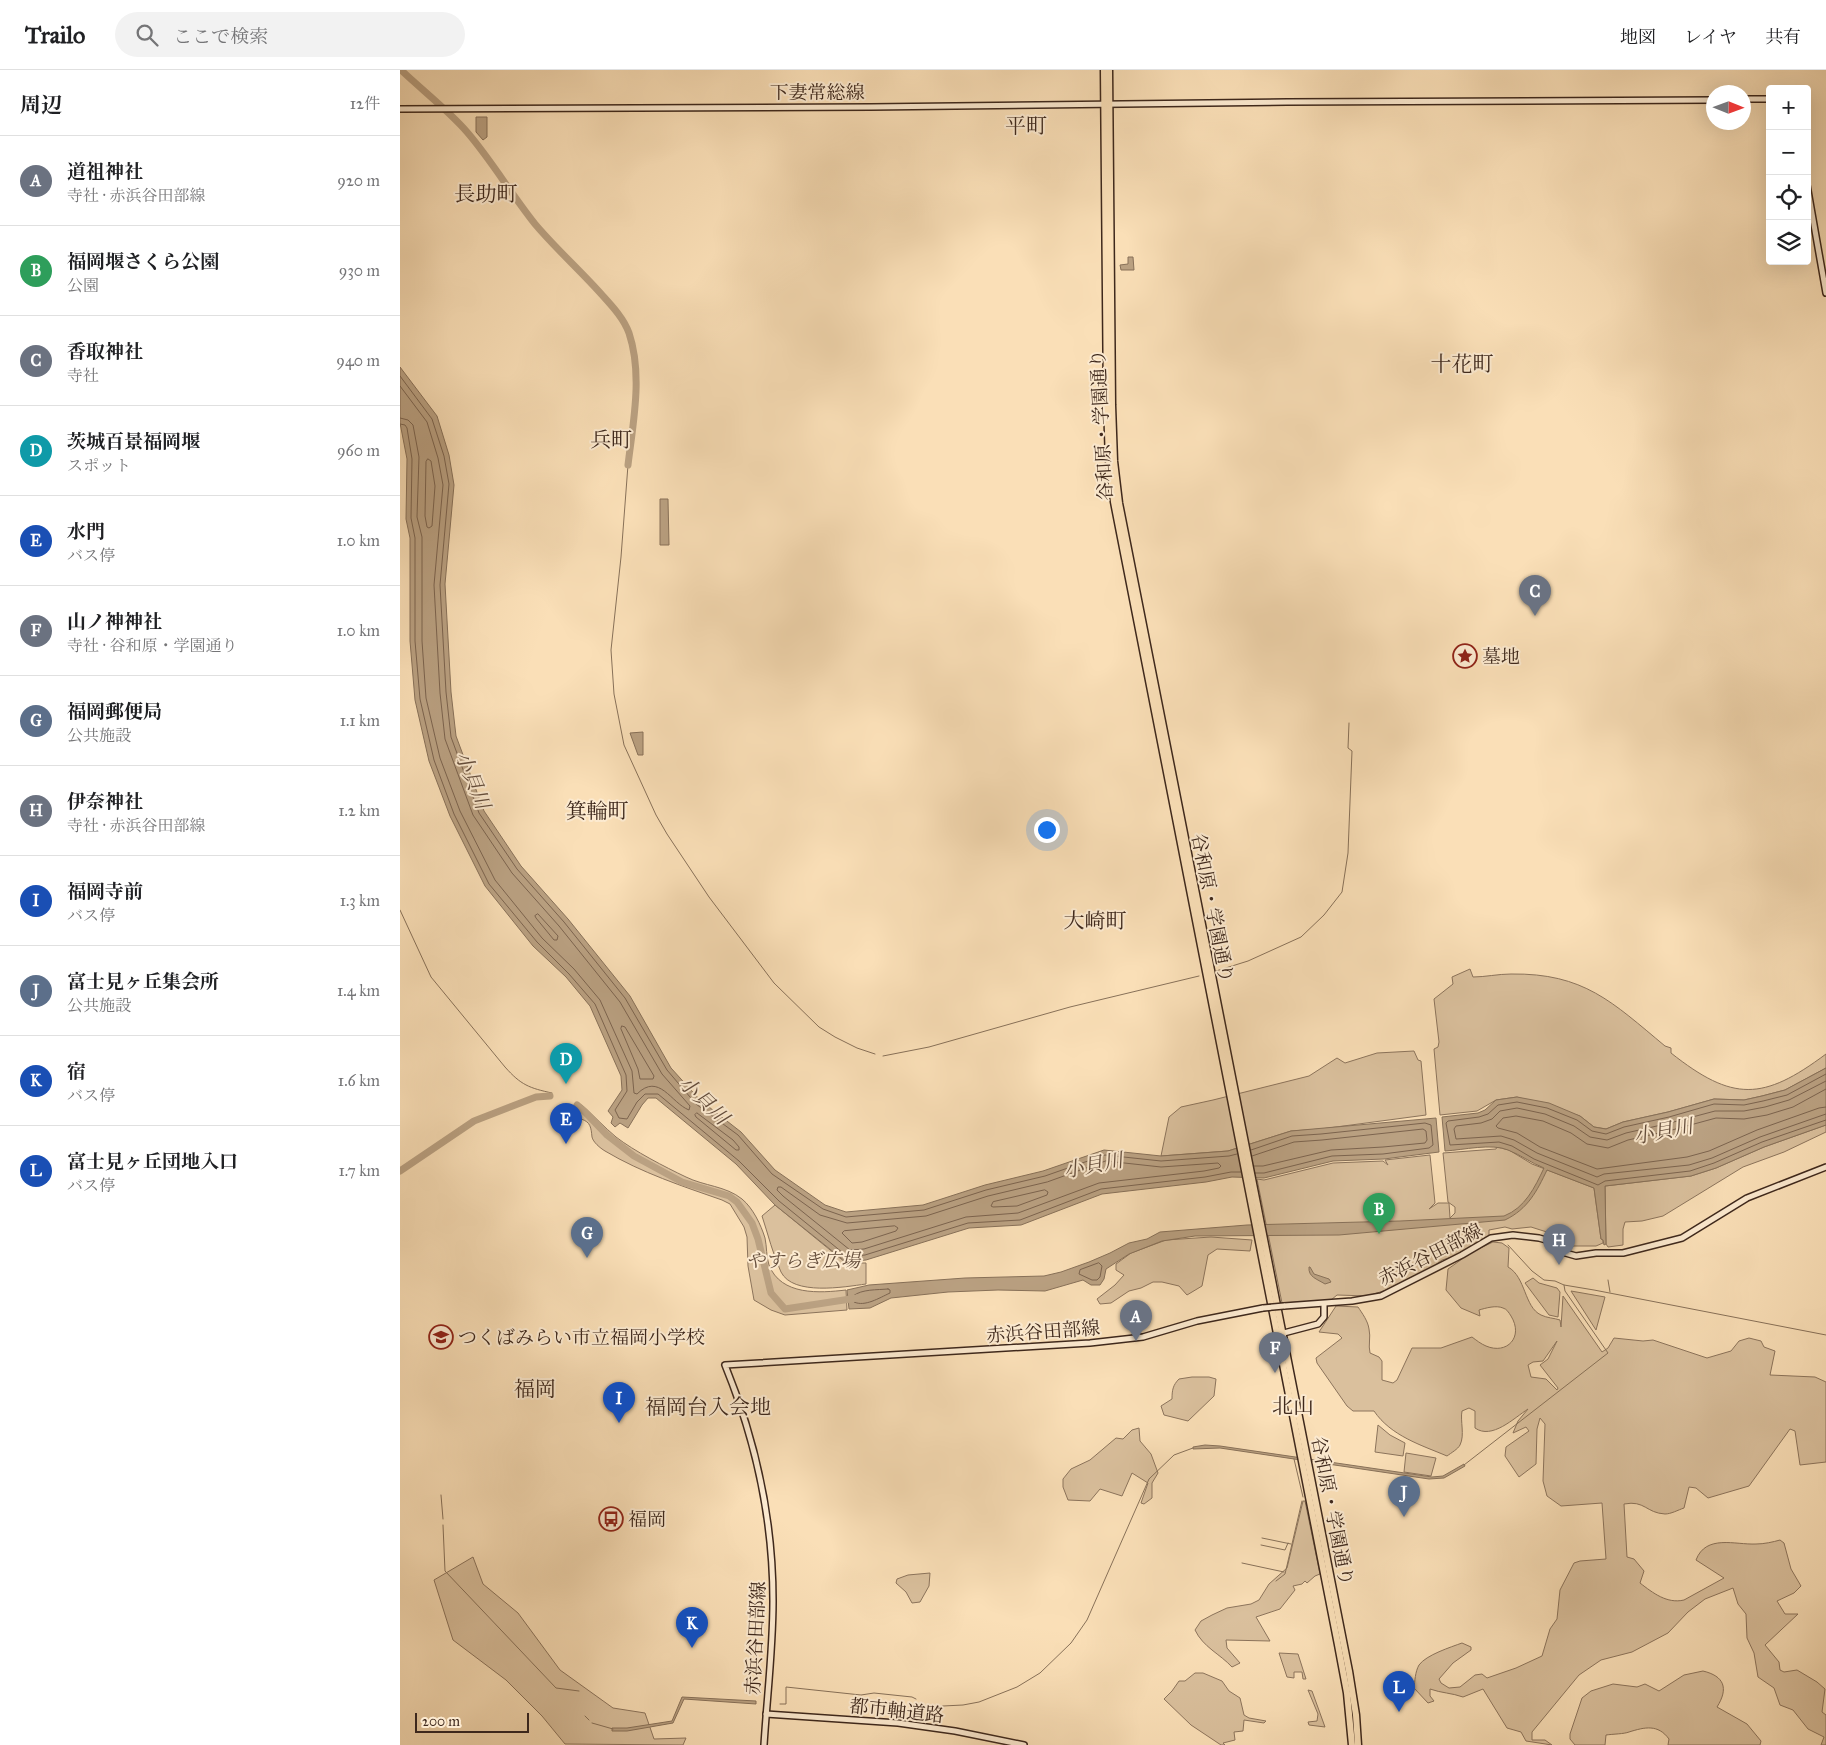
<!DOCTYPE html>
<html lang="ja">
<meta charset="utf-8">
<style>
body{margin:0;font-family:"IM FELL Great Primer","Noto Serif JP",serif;background:#f2f2f2;color:#202124}
.controls{position:absolute;right:15px;top:15px;display:grid;overflow:hidden;border-radius:5px;box-shadow:0 5px 20px #0002}
.controls button{width:45px;height:45px;display:grid;place-items:center;padding:0;border:0;border-bottom:1px solid #e0e0e0;background:#fff;color:#202124;font:25px sans-serif}
.compass{position:absolute;left:1306px;top:15px;width:45px;height:45px;border-radius:50%;background:#fff;box-shadow:0 5px 20px #0002;rotate:91deg}
.scale{position:absolute;left:15px;bottom:12px;width:114px;box-sizing:border-box;padding-left:5px;border:2px solid #3e281c;border-top:0;font-size:14px;line-height:18px;white-space:nowrap;color:#3e281c;-webkit-text-stroke:4px #fcead0;paint-order:stroke}
.you{position:absolute;left:646px;top:759px;width:18px;height:18px;margin:-12px;border:4px solid #fff;border-radius:50%;background:#1a73e8;box-shadow:0 0 0 8px #1a73e833}
.badge{display:grid;place-items:center;width:32px;height:32px;border-radius:50%;background:#0b8043;color:#fff;font-size:16px;font-weight:700}
.pin{position:absolute;translate:-50% -41px;filter:drop-shadow(0 1px 2px #0008)}
.pin::after{content:'';position:absolute;top:26px;width:18px;height:15px;background:inherit;clip-path:polygon(0 0,100% 0,50% 100%)}
.list{margin:0;padding:0;list-style:none}
h2{display:flex;justify-content:space-between;align-items:center;height:65px;margin:0;padding:0 20px;font-size:21px}
h2 small{font-size:16px;font-weight:400;color:#757577}
.list li{display:grid;grid-template-columns:32px 1fr auto;gap:15px;align-items:center;box-sizing:border-box;height:90px;padding:0 20px;border-top:1px solid #e0e0e0}
.list b{display:block;font-size:19px;white-space:nowrap}
.list p{margin:0;font-size:16px;white-space:nowrap;color:#757577}
.list em{font-size:16px;font-style:normal;color:#757577}
.icon{flex:none;width:28px;height:28px;fill:none;stroke:currentColor;stroke-width:2;stroke-linecap:round;stroke-linejoin:round}
.map{position:relative;flex:none;width:1426px;height:1675px;overflow:hidden}
header{display:flex;align-items:center;gap:30px;box-sizing:border-box;height:70px;padding:0 25px;background:#fff;border-bottom:1px solid #e0e0e0}
header strong{font-size:24px}
nav{display:flex;gap:28px;margin-inline-start:auto;font-size:18px}
.search{width:350px;height:45px;background:#f2f2f2;display:flex;align-items:center;gap:12px;box-sizing:border-box;padding:0 18px;border-radius:28px;color:#757577;font-size:19px}
main{display:flex}
aside{flex:1;background:#fff}
.map>svg:first-child{display:block}
</style>
<header>
<strong>Trailo</strong>
<div class="search"><svg class="icon" aria-label="search" viewBox="0 0 24 24"><circle cx="10" cy="10" r="6"/><path d="M15 15l6 6"/></svg>ここで検索</div>
<nav><a>地図</a><a>レイヤ</a><a>共有</a></nav>
</header>
<main>
<aside>
<h2>周辺<small>12件</small></h2>
<ul class="list">
<li><span class="badge" style="background:#6b7280">A</span><div><b>道祖神社</b><p>寺社 · 赤浜谷田部線</p></div><em>920 m</em></li>
<li><span class="badge" style="background:#2e9e5b">B</span><div><b>福岡堰さくら公園</b><p>公園</p></div><em>930 m</em></li>
<li><span class="badge" style="background:#6b7280">C</span><div><b>香取神社</b><p>寺社</p></div><em>940 m</em></li>
<li><span class="badge" style="background:#0f9aa8">D</span><div><b>茨城百景福岡堰</b><p>スポット</p></div><em>960 m</em></li>
<li><span class="badge" style="background:#1a4fb4">E</span><div><b>水門</b><p>バス停</p></div><em>1.0 km</em></li>
<li><span class="badge" style="background:#6b7280">F</span><div><b>山ノ神神社</b><p>寺社 · 谷和原・学園通り</p></div><em>1.0 km</em></li>
<li><span class="badge" style="background:#5c6f8a">G</span><div><b>福岡郵便局</b><p>公共施設</p></div><em>1.1 km</em></li>
<li><span class="badge" style="background:#6b7280">H</span><div><b>伊奈神社</b><p>寺社 · 赤浜谷田部線</p></div><em>1.2 km</em></li>
<li><span class="badge" style="background:#1a4fb4">I</span><div><b>福岡寺前</b><p>バス停</p></div><em>1.3 km</em></li>
<li><span class="badge" style="background:#5c6f8a">J</span><div><b>富士見ヶ丘集会所</b><p>公共施設</p></div><em>1.4 km</em></li>
<li><span class="badge" style="background:#1a4fb4">K</span><div><b>宿</b><p>バス停</p></div><em>1.6 km</em></li>
<li><span class="badge" style="background:#1a4fb4">L</span><div><b>富士見ヶ丘団地入口</b><p>バス停</p></div><em>1.7 km</em></li>
</ul>
</aside>
<div class="map">
<svg width="1426" height="1675" viewBox="0 0 1426 1675">
<rect width="100%" height="100%" fill="#fadfb7"/>
<filter id="stains"><feTurbulence type="fractalNoise" baseFrequency=".004" numOctaves="4"/><feColorMatrix values="0 0 0 0 .2 0 0 0 0 .09 0 0 0 0 .02 0 0 0 .5 -.17"/></filter>
<radialGradient id="worn" r=".72"><stop offset=".6" stop-color="#630" stop-opacity="0"/><stop offset="1" stop-color="#630" stop-opacity=".3"/></radialGradient>
<!-- green -->
<g fill="#dac09d" stroke="#8c745c" fill-rule="evenodd">
<path d="M1070,899L1073,907C1085,907 1098,904 1111,904C1184,903 1212,932 1265,976L1271,978V983C1333,1032 1363,1031 1426,984V998L1385,1020L1362,1026L1344,1030L1314,1029L1268,1042L1223,1052L1206,1059L1194,1057L1180,1046L1117,1027L1096,1030L1077,1041L1040,1045L1034,979L1038,977L1039,972L1034,929L1053,914L1052,907Z"/>
<path d="M1014,981L1018,990L1021,991L1026,1045L921,1059L891,1061L828,1081L761,1086L769,1047L781,1037L813,1030L909,1006L937,988L945,993L977,983Z"/>
<path d="M178,1033L183,1036C194,1046 204,1057 216,1067C234,1081 265,1097 286,1107C304,1116 326,1116 342,1129C353,1138 361,1155 365,1168C367,1177 366,1186 369,1195C381,1226 420,1223 446,1220L447,1240L385,1245L371,1240L354,1230L348,1196L347,1167L344,1157L330,1134L322,1130C282,1116 242,1103 205,1081C200,1078 193,1072 192,1067C191,1058 191,1052 181,1049L175,1041Z"/>
<path d="M1426,1055V1062L1384,1082L1343,1097L1263,1146L1242,1151L1225,1152L1223,1159V1175L1208,1177L1206,1174L1205,1116L1291,1106L1316,1098L1364,1077Z"/>
<path d="M1097,1077L1109,1080L1132,1094L1194,1118L1201,1169H1203V1173L1196,1176H1170L1150,1163L1131,1157L1112,1159L1105,1157L1089,1160V1168L1055,1186L1042,1190L1034,1196L986,1220L968,1226L937,1225L931,1230L882,1233L857,1109L864,1110L933,1093L983,1091L988,1095L985,1090L1030,1085L1035,1133L1029,1139L1038,1133H1049L1050,1148L1055,1143V1137L1048,1132L1043,1083L1096,1079Z"/>
<path d="M375,1135L446,1193H466V1214C444,1217 393,1226 381,1202C373,1185 368,1164 362,1146Z"/>
<path d="M811,1167L852,1170L850,1181L817,1179L808,1185L802,1216L787,1225L779,1216L762,1212H753L741,1218L729,1221L711,1233L700,1234L697,1229L715,1215L724,1205L716,1200V1194L731,1183L766,1170Z"/>
<path d="M1093,1172L1102,1173L1109,1178L1108,1197C1126,1207 1124,1237 1141,1245C1147,1248 1154,1248 1160,1250L1161,1257L1163,1226L1202,1282L1208,1278L1214,1268L1243,1271L1253,1270L1307,1288L1331,1281L1339,1271L1349,1268L1361,1271L1364,1277L1375,1281L1370,1305L1415,1307L1426,1312V1392L1400,1395L1395,1361L1390,1359L1349,1416L1308,1428L1296,1418L1289,1417L1284,1438C1278,1440 1271,1444 1265,1444C1246,1443 1245,1430 1224,1434L1227,1487L1234,1489L1244,1501L1240,1513C1253,1523 1267,1534 1284,1530L1324,1508L1296,1490C1306,1464 1335,1475 1356,1474C1364,1474 1373,1472 1380,1470L1384,1473L1391,1499L1401,1516L1394,1523L1377,1531L1385,1544H1398L1365,1575L1379,1592L1380,1600L1384,1602L1397,1600L1417,1612L1425,1619L1422,1642L1426,1645V1675H1421L1424,1667L1408,1659L1393,1640L1380,1635L1374,1618L1358,1607L1354,1583L1347,1568L1346,1544L1338,1534L1333,1518L1305,1529L1288,1542L1268,1563L1232,1582L1201,1590L1179,1605L1132,1662V1670H1145L1152,1675L1126,1671L1121,1662L1107,1658L1083,1619L1063,1627C1052,1623 1041,1623 1030,1619V1626L1034,1631L1028,1633L1014,1618C1015,1611 1015,1602 1019,1595C1026,1585 1051,1577 1062,1573L1071,1577V1580L1053,1593L1039,1609L1041,1613L1049,1618L1060,1617L1075,1605L1082,1604L1087,1608L1116,1598L1142,1586L1150,1559L1157,1549L1160,1520L1174,1493L1180,1491L1206,1489L1202,1433L1161,1436L1147,1426L1143,1411L1145,1354L1140,1348L1137,1359L1136,1394L1119,1407L1105,1386L1106,1377L1129,1361L1126,1357L1113,1363L1118,1351L1128,1339C1114,1348 1092,1370 1075,1358V1341L1069,1338L1062,1341C1060,1351 1065,1365 1060,1375C1058,1379 1051,1383 1047,1386C1021,1375 991,1366 974,1341H953L947,1336L917,1293L916,1288L942,1268L938,1264L919,1262L936,1236L958,1237C962,1243 968,1251 969,1259C971,1267 968,1275 970,1283L979,1287L982,1291V1310L993,1313L997,1310L1012,1278H1041L1072,1267C1076,1270 1081,1274 1086,1276C1107,1285 1124,1267 1111,1246C1109,1243 1107,1239 1103,1238C1096,1235 1086,1238 1079,1240L1080,1246L1061,1238L1046,1220L1048,1199L1072,1182ZM1157,1271L1148,1289L1140,1295L1158,1318L1157,1320L1146,1309L1131,1307L1128,1295L1133,1292L1143,1291Z"/>
<path d="M1133,1208L1139,1213L1157,1218L1160,1222L1158,1247L1149,1245L1125,1213Z"/>
<path d="M1171,1221L1205,1227L1196,1260Z"/>
<path d="M792,1307H809L816,1309L814,1326L788,1351L764,1345L761,1336L772,1329C772,1320 773,1315 779,1309Z"/>
<path d="M978,1355L990,1365L1005,1373L1003,1386L975,1382Z"/>
<path d="M739,1358L740,1371L751,1384L758,1403L752,1413V1428L744,1434L741,1433L748,1413L732,1403L722,1426L700,1419L690,1431L668,1430L663,1417V1409L671,1399L690,1390L716,1368L723,1369L732,1360Z"/>
<path d="M1006,1383L1036,1388L1031,1406L1004,1402Z"/>
<path d="M903,1431H905L920,1504L915,1506L907,1513L905,1511L902,1514L893,1516L895,1520L880,1539L856,1547L870,1571L826,1570L827,1578L840,1593L832,1597C820,1584 803,1577 795,1560L801,1551L812,1545L827,1538L851,1534L859,1530L869,1514L887,1498Z"/>
<path d="M73,1487L83,1514L118,1543L160,1600L213,1638L245,1643L254,1669L286,1668L283,1675L165,1674L142,1646L106,1610L53,1570L34,1510Z"/>
<path d="M530,1503L529,1516L520,1532L512,1533L506,1522L496,1513L497,1509L508,1505Z"/>
<path d="M879,1583L898,1584L906,1609H903L902,1602H894V1608L887,1607Z"/>
<path d="M1303,1601C1324,1606 1329,1618 1317,1637L1347,1654L1361,1671L1360,1675H1268L1269,1669C1258,1654 1245,1657 1229,1662C1224,1664 1213,1664 1206,1665L1205,1675H1175L1170,1669V1664L1182,1628L1191,1621L1213,1614L1237,1617L1245,1614L1259,1621L1284,1605Z"/>
<path d="M795,1603H803L822,1611L829,1621L840,1628L844,1645L849,1648L866,1651L864,1653L844,1650L843,1661L834,1662L835,1670L823,1673L825,1675H821L791,1655L764,1629L772,1621L779,1611H785Z"/>
<path d="M908,1620L912,1621L925,1657L909,1655L908,1652L917,1651L918,1644Z"/>
</g>
<!-- water -->
<g fill="#baa182" stroke="#887159">
<path d="M76,47H87V67L83,70L76,62Z"/>
<path d="M728,187H733L734,200H721L720,195L728,194Z"/>
<path d="M0,297L37,346L49,385L54,415L45,514L51,622L56,666L84,741L121,796L168,849L230,926L271,998L300,1030L341,1062L375,1100L425,1135L446,1142L523,1135L585,1115L643,1101L704,1080L761,1086L828,1081L891,1061L1036,1048L1039,1082L984,1089L933,1091L864,1108L832,1107L806,1112L702,1124L621,1155L569,1158L466,1190L446,1192L375,1135L336,1094L256,1028H248L242,1035L228,1058L220,1053L215,1057L211,1053L213,1047L208,1041L222,1020L221,1006L190,936L166,907L133,876L85,816L50,746L29,691L15,630L10,571V468L6,449L7,389L0,353Z"/>
<path d="M260,429H268L269,475H260Z"/>
<path d="M243,662V685H238L230,663Z"/>
<path d="M1426,998V1055L1364,1077L1316,1098L1291,1106L1205,1116L1206,1174L1204,1175L1203,1170L1201,1169L1194,1118L1147,1100C1137,1121 1128,1139 1105,1150L939,1165L795,1166L762,1171L729,1184L706,1199L704,1209L700,1215H691L683,1210L645,1221L598,1220L548,1222L491,1228L470,1238L449,1239L447,1220L469,1215L565,1208L644,1206L661,1202L689,1192L710,1183L729,1173L747,1169L760,1162L847,1155L1000,1151L1104,1146C1125,1138 1135,1117 1144,1098C1131,1093 1121,1085 1108,1080C1092,1073 1063,1080 1045,1081L1042,1047L1078,1043L1085,1040L1096,1030L1117,1027L1149,1033L1180,1046L1194,1057L1206,1059L1223,1052L1268,1042L1314,1029L1344,1030L1362,1026L1385,1020Z"/>
<path d="M909,1197H910L914,1204L929,1209L931,1212L925,1214C917,1209 908,1207 909,1197Z"/>
<path d="M805,1375L820,1376L1032,1407L1043,1406L1064,1394L1065,1396L1044,1408L1029,1409L820,1378L793,1379V1377Z"/>
<path d="M282,1627L356,1631V1634L284,1629L273,1653L227,1661H212V1658H227L272,1651Z"/>
</g>
<g fill="none" stroke-linecap="round" stroke-linejoin="round">
<!-- shore -->
<g stroke="#7c644f" stroke-width="1">
<path d="M0,306L32,349L44,386L49,414L40,515L46,622L51,667L79,743L117,799L164,852L225,928L267,1000L296,1034L338,1065L372,1104L423,1139L446,1147L524,1140L586,1120L645,1106L705,1085L761,1091L829,1086L837,1084"/>
<path d="M0,316L27,352L38,388L43,415L34,515L40,623L45,669L73,745L112,803L159,856L220,932L262,1004L290,1036L289,1040C271,1033 259,1002 237,1024L234,1023L232,1001L200,930L174,899L142,868L95,810L60,741L40,688L26,628L22,571V467L17,447L19,387L13,355L8,350L0,348"/>
<path d="M0,354L5,355L7,358L12,389L11,448L15,468V571L20,629L34,690L54,744L89,814L137,872L169,904L195,934L226,1005L227,1021L215,1040L219,1048L227,1049L237,1032L245,1024H258L339,1091L379,1131L448,1187L465,1185L568,1153L620,1150L701,1119L805,1107L831,1102H841"/>
<path d="M28,389L31,391L35,416L32,456L29,458L27,457L25,446L26,392Z"/>
<path d="M138,844L158,866L157,870H154L136,848L135,846Z"/>
<path d="M222,956L225,957L254,1006L253,1009H240L238,999L221,959Z"/>
<path d="M1426,1004L1387,1025L1363,1031L1344,1035L1314,1034L1269,1047L1224,1057L1206,1064L1192,1061L1177,1050L1147,1038L1117,1032L1098,1035L1088,1044L1079,1047L1048,1051L1046,1053L1050,1075L1099,1072L1112,1076L1134,1089L1198,1115L1205,1111L1290,1101L1314,1093L1362,1072L1426,1050"/>
<path d="M1426,1011L1389,1030L1365,1037L1344,1041H1315L1270,1053L1226,1063L1207,1070L1190,1067L1174,1056L1145,1044L1117,1038L1100,1041L1092,1049L1081,1053L1056,1056L1054,1059L1056,1069L1101,1066L1114,1070L1137,1083L1197,1107L1204,1104L1289,1095L1312,1088L1360,1067L1426,1044"/>
<path d="M1426,1019L1393,1037L1367,1045L1344,1049L1316,1048L1272,1060L1228,1070L1208,1078L1187,1074L1171,1063L1143,1051L1116,1046L1103,1048L1096,1056L1098,1058L1117,1063L1140,1077L1197,1099L1287,1087L1309,1081L1357,1060L1419,1038L1426,1037"/>
<path d="M297,1043L333,1070L339,1077V1080H336L296,1047L295,1045Z"/>
<path d="M851,1080L892,1066L921,1064L1025,1053L1031,1055L1033,1075L1029,1078L983,1084L932,1086L864,1103H855"/>
<path d="M852,1086L894,1072L922,1070L1023,1059L1026,1061L1027,1070L1025,1073L983,1077L931,1080L863,1096H854"/>
<path d="M706,1091L761,1097L818,1093L821,1096L819,1098L804,1101L699,1113L618,1143L566,1147L464,1179L450,1180L383,1126L377,1120L378,1117H381L420,1145L447,1153L526,1146L588,1126L647,1112Z"/>
<path d="M645,1120L648,1122L647,1125L617,1136L593,1137L591,1136L593,1132Z"/>
<path d="M495,1156L498,1158L496,1161L462,1172L452,1173L442,1163L444,1161Z"/>
<path d="M699,1193L702,1196L700,1207L697,1210H692L679,1204L680,1200Z"/>
<path d="M488,1219L490,1220V1223C479,1228 465,1237 454,1232L453,1226C462,1219 477,1220 488,1219Z"/>
</g>
<!-- stream -->
<g stroke="#887159" stroke-width="1">
<path d="M228,395L221,487L211,580L214,624L224,675L256,745L267,764L309,827L374,913L419,957L435,967L457,978L475,984"/>
<path d="M0,840L31,907L105,997C121,1015 129,1018 152,1023"/>
<path d="M816,901L848,891L901,867L924,845L942,822L948,783L952,681L948,678L949,653"/>
<path d="M483,986L529,977L670,937L799,906"/>
<path d="M1108,1175L1132,1201L1144,1210L1155,1211L1164,1215L1194,1220L1426,1265"/>
<path d="M1208,1210L1210,1222"/>
<path d="M894,1389L903,1427"/>
<path d="M1064,1395L1208,1283L1165,1221L1164,1215"/>
<path d="M41,1425L43,1449"/>
<path d="M43,1455L45,1501L156,1618L179,1621"/>
<path d="M862,1468L891,1474"/>
<path d="M861,1475L885,1480L888,1473"/>
<path d="M842,1493L884,1502"/>
<path d="M876,1511L885,1504L902,1431"/>
<path d="M380,1634H386V1617L461,1625L474,1623L512,1627L516,1629"/>
<path d="M523,1637L563,1635L579,1632L617,1617L640,1603L671,1573L687,1550L749,1409L774,1385L793,1378"/>
<path d="M185,1646L189,1650"/>
<path d="M192,1653L213,1659"/>
</g>
<!-- river -->
<g stroke="#baa182" stroke-width="7">
<path d="M1,0C22,20 49,41 67,62C92,91 111,124 135,154C156,179 181,201 203,226C213,237 224,249 229,263C243,305 233,353 228,395"/>
<path d="M177,1035L185,1042L207,1065L234,1086L282,1112L329,1126L337,1132L352,1153L358,1169L371,1223L385,1239L457,1228"/>
<path d="M0,1101L74,1051L136,1027L150,1026"/>
</g>
<!-- secondary casing -->
<g stroke="#3e281c" stroke-width="8">
<g id="secondary">
<path d="M1344,29H1370"/>
<path d="M0,39L471,37L887,32L1314,30"/>
<path d="M1407,115L1426,223"/>
<path d="M884,1236L952,1231L981,1226L1062,1185L1091,1168L1113,1165L1139,1168L1146,1170L1162,1182L1176,1186L1196,1183H1223L1282,1168L1347,1128L1426,1097"/>
<path d="M880,1264L918,1254L924,1247V1234"/>
<path d="M366,1644L498,1653L555,1661L624,1675"/>
<path d="M364,1675C367,1627 373,1579 373,1531C373,1449 356,1371 325,1295L690,1273L743,1267L797,1251L863,1238"/>
</g>
</g>
<!-- trunk casing -->
<g stroke="#3e281c" stroke-width="9">
<g id="trunk">
<path d="M704,0L707,335L709,391L714,432L938,1575L947,1623L952,1675"/>
<path d="M709,0L712,335L714,391L719,433L949,1601L956,1645L958,1675"/>
</g>
</g>
<!-- secondary -->
<use href="#secondary" stroke="#fcead0" stroke-width="5"/>
<!-- trunk -->
<use href="#trunk" stroke="#fadfb7" stroke-width="6"/>
<!-- secondary-bridge casing -->
<g stroke="#3e281c" stroke-width="8" stroke-linecap="butt">
<path id="secondary-bridge" d="M863,1238L884,1236"/>
</g>
<!-- secondary-bridge -->
<use href="#secondary-bridge" stroke="#fcead0" stroke-width="5"/>
</g>
<!-- icons -->
<defs>
<g id="sight-ring" transform="scale(1.25)"><circle r="9.5" fill="#fcead0" stroke="#8f2418" stroke-width="1.5"/><path d="M0-6L1.8-2.2L6-1.7L2.9 1.2L3.7 5.4L0 3.3L-3.7 5.4L-2.9 1.2L-6-1.7L-1.8-2.2Z" fill="#8f2418"/></g>
<g id="school-ring" transform="scale(1.25)"><circle r="9.5" fill="#fcead0" stroke="#8f2418" stroke-width="1.5"/><path d="M0-5L7-2L0 1L-7-2ZM-4 1L0 2.5L4 1V4Q0 6-4 4Z" fill="#8f2418"/></g>
<g id="bus-ring" transform="scale(1.25)"><circle r="9.5" fill="#fcead0" stroke="#8f2418" stroke-width="1.5"/><path d="M-5-6H5V4H4V6H2V4H-2V6H-4V4H-5ZM-3.5-4V0h7V-4ZM-3.5 1.2v1.5H-2V1.2ZM2 1.2v1.5H3.5V1.2Z" fill="#8f2418"/></g>
</defs>
<g fill-rule="evenodd">
<use href="#sight-ring" x="1065" y="586"/>
<use href="#school-ring" x="41" y="1267"/>
<use href="#bus-ring" x="211" y="1449"/>
</g>
<g text-anchor="middle" stroke-width="4" stroke-linejoin="round" paint-order="stroke">
<!-- street labels -->
<g font-size="19" fill="#3e281c" stroke="#fcead0">
<text x="417" y="29">下妻常総線</text>
<text transform="translate(701 355) rotate(-93)" y="7">谷和原・学園通り</text>
<text transform="translate(813 838) rotate(79)" y="7">谷和原・学園通り</text>
<text transform="translate(1030 1184) rotate(-27)" y="7">赤浜谷田部線</text>
<text transform="translate(643 1261) rotate(-4)" y="7">赤浜谷田部線</text>
<text transform="translate(933 1441) rotate(79)" y="7">谷和原・学園通り</text>
<text transform="translate(355 1568) rotate(-87)" y="7">赤浜谷田部線</text>
<text transform="translate(497 1640) rotate(6)" y="7">都市軸道路</text>
</g>
<!-- poi labels -->
<g font-size="19" fill="#3e281c" stroke="#fcead0" text-anchor="start">
<text x="1082" y="593">墓地</text>
<text x="58" y="1274">つくばみらい市立福岡小学校</text>
<text x="228" y="1456">福岡</text>
</g>
<!-- park labels -->
<g font-size="19" font-style="italic" fill="#654e3c" stroke="#fcead0">
<text x="403" y="1197">やすらぎ広場</text>
</g>
<!-- water labels -->
<g font-size="20" font-style="italic" fill="#634c3b" stroke="#fcead0">
<text transform="translate(73 710) rotate(68)" y="7">小貝川</text>
<text transform="translate(304 1030) rotate(44)" y="7">小貝川</text>
<text transform="translate(1263 1061) rotate(-11)" y="7">小貝川</text>
<text transform="translate(693 1095) rotate(-11)" y="7">小貝川</text>
</g>
<!-- quarter labels -->
<g font-size="21" fill="#3e281c" stroke="#fcead0">
<text x="626" y="63">平町</text>
<text x="86" y="131">長助町</text>
<text x="1062" y="301">十花町</text>
<text x="211" y="377">兵町</text>
<text x="197" y="748">箕輪町</text>
<text x="695" y="858">大崎町</text>
<text x="135" y="1326">福岡</text>
<text x="893" y="1343">北山</text>
<text x="308" y="1344">福岡台入会地</text>
</g>
</g>
<rect width="100%" height="100%" filter="url(#stains)"/>
<rect width="100%" height="100%" fill="url(#worn)"/>
</svg>
<div class="controls">
<button>+</button>
<button>−</button>
<button><svg class="icon" aria-label="locate" viewBox="0 0 24 24"><circle cx="12" cy="12" r="6"/><path d="M12 2v4M12 18v4M2 12h4M18 12h4"/></svg></button>
<button><svg class="icon" aria-label="layers" viewBox="0 0 24 24"><path d="M12 4l9 5-9 5-9-5zM3 14l9 5 9-5"/></svg></button>
</div>
<svg class="compass" viewBox="-18 -18 36 36"><path d="M0-13l5 13h-10z" fill="#e53935"/><path d="M0 13l5-13h-10z" fill="#757577"/></svg>
<div class="scale">200 m</div>
<div class="you"></div>
<div class="pin badge" style="left:736px;top:1271px;background:#6b7280">A</div>
<div class="pin badge" style="left:979px;top:1164px;background:#2e9e5b">B</div>
<div class="pin badge" style="left:1135px;top:546px;background:#6b7280">C</div>
<div class="pin badge" style="left:166px;top:1014px;background:#0f9aa8">D</div>
<div class="pin badge" style="left:166px;top:1074px;background:#1a4fb4">E</div>
<div class="pin badge" style="left:875px;top:1303px;background:#6b7280">F</div>
<div class="pin badge" style="left:187px;top:1188px;background:#5c6f8a">G</div>
<div class="pin badge" style="left:1159px;top:1195px;background:#6b7280">H</div>
<div class="pin badge" style="left:219px;top:1353px;background:#1a4fb4">I</div>
<div class="pin badge" style="left:1004px;top:1447px;background:#5c6f8a">J</div>
<div class="pin badge" style="left:292px;top:1578px;background:#1a4fb4">K</div>
<div class="pin badge" style="left:999px;top:1642px;background:#1a4fb4">L</div>
</div>
</main>
